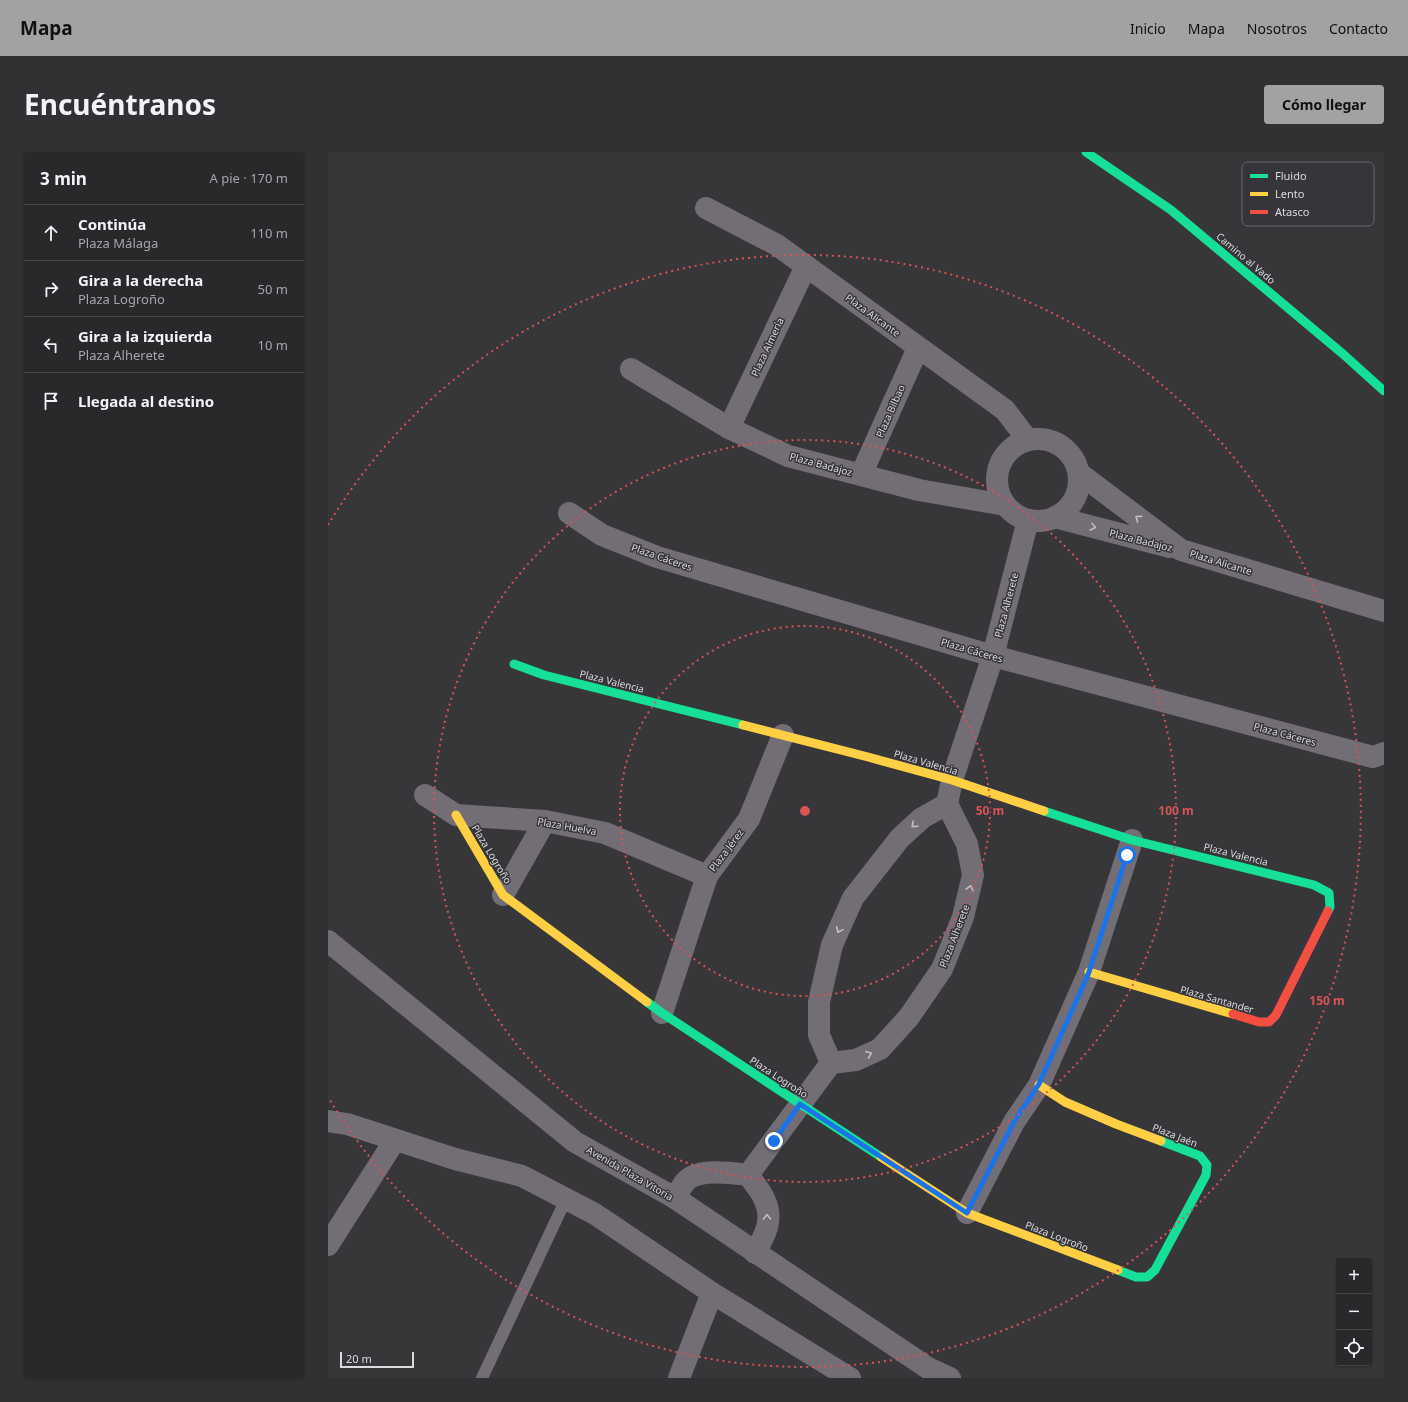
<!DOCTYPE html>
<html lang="es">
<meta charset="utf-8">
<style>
body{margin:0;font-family:"Noto Sans",sans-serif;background:#313033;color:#f1f3f6}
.controls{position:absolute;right:12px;bottom:12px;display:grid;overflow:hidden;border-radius:4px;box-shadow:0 1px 3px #0004}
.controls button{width:36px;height:36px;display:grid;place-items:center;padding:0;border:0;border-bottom:1px solid #454447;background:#29282b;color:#f1f3f6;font:20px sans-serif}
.scale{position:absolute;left:12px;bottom:10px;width:74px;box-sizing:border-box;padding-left:4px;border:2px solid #dbdadd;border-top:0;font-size:11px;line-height:14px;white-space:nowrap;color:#dbdadd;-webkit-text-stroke:3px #36353a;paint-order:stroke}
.stop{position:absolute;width:12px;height:12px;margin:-9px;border:3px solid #1a73e8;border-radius:50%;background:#fff}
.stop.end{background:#1a73e8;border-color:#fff;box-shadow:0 1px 4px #0008}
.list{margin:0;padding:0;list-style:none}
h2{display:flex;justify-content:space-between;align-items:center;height:52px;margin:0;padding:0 16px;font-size:17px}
h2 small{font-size:13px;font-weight:400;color:#a5a6a9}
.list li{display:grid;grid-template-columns:26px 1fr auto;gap:12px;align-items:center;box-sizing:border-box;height:56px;padding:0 16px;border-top:1px solid #454447}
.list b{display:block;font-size:15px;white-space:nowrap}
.list p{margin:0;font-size:13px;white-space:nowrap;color:#a5a6a9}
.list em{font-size:13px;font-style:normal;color:#a5a6a9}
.icon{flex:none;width:22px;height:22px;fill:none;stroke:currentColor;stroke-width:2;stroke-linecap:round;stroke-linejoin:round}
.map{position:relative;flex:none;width:1056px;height:1226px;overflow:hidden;border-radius:4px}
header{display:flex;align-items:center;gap:24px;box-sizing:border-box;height:56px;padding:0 20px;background:#a2a1a4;color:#111}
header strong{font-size:19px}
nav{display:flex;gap:22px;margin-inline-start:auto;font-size:14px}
.intro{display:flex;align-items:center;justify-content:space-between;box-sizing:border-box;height:96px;padding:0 24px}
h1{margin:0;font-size:28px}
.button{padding:10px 18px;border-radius:4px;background:#a2a1a4;color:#111;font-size:14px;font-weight:700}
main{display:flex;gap:24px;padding:0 24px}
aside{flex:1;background:#29282b;border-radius:4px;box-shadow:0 1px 3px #0004}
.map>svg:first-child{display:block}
</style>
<header>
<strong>Mapa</strong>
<nav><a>Inicio</a><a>Mapa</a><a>Nosotros</a><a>Contacto</a></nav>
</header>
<div class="intro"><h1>Encuéntranos</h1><a class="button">Cómo llegar</a></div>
<main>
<aside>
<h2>3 min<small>A pie · 170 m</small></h2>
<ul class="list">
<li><svg class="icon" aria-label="ahead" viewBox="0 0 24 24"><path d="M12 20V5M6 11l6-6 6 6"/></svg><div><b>Continúa</b><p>Plaza Málaga</p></div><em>110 m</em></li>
<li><svg class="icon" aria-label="right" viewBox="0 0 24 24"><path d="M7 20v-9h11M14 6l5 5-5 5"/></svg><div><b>Gira a la derecha</b><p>Plaza Logroño</p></div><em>50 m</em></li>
<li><svg class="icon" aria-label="left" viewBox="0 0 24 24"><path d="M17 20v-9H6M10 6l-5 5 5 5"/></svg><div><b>Gira a la izquierda</b><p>Plaza Alherete</p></div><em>10 m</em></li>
<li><svg class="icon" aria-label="arrive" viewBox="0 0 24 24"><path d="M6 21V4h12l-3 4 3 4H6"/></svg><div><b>Llegada al destino</b></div></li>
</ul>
</aside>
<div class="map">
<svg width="1056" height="1226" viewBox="0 0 1056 1226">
<rect width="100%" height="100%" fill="#373639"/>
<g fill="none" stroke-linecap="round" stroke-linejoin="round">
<!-- lane -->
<path stroke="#736d76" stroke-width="12" d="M154,1226L238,1047"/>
<!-- street -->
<g stroke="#736d76" stroke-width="22">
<path d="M378,56L449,93L677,258L699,287"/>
<path d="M303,217L401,276L460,304L591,338L677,353"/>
<path d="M401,276L478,114"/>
<circle cx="710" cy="328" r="41"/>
<path d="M751,321L853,398L1056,459"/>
<path d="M533,323L590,196"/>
<path d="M241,361L274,383L329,405L665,504L1045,605L1056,601"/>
<path d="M727,365L842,395"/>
<path d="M97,643L128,663L217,669L277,681L379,724"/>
<path d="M175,743L217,669"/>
<path d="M0,789L247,990L347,1046L600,1216L622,1226"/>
<path d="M334,861L379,724L421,667L455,583"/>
<path d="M503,911L491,883V850L504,793L525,746L572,686L594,666L619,652"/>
<path d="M0,969L19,972L127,1007L194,1024L267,1062L384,1141L522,1226"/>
<path d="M420,1023L503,911L528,908L552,897L581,865L614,817L635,765L645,723L639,692L619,652L624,628L665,504L700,368"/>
<path d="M347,1046C350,1041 354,1033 359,1028C372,1016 404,1021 420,1023C426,1031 434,1040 437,1049C446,1068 436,1085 427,1101"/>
<path d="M639,1061L686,970L711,933L761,820L804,688"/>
<path d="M0,1093L67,988"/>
<path d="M351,1226L384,1141"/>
</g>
<!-- fast -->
<g stroke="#16e098" stroke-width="9">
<path d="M758,0L843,58L1015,202L1056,239"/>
<path d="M186,512L216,523L415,573"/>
<path d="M716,659L804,688L986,733L1001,741L1002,755L1000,759"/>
<path d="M319,850L334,861L553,1005"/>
<path d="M790,1118L808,1125H819L827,1118L878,1023L879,1013L872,1004L833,989"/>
</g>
<!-- slow -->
<g stroke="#ffcf43" stroke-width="9">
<path d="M415,573L540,605L624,628L716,659"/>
<path d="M128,663L175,743L319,850"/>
<path d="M761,820L905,862"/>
<path d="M711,933L737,950L788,972L833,989"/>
<path d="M553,1005L639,1061L790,1118"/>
</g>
<!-- jam -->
<path stroke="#f24e42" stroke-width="9" d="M905,862L931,870H941L948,863L1000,759"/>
</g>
<!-- one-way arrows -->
<defs><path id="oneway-chevron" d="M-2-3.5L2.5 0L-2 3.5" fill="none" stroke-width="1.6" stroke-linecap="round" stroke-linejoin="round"/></defs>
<g stroke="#c1bfc3">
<use href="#oneway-chevron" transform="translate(810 366) rotate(-143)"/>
<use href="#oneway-chevron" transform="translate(765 375) rotate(14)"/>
<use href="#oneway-chevron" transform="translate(586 673) rotate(138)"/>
<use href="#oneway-chevron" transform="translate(642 736) rotate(-77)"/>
<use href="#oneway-chevron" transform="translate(511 778) rotate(114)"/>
<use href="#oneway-chevron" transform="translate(541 902) rotate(-22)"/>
<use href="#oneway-chevron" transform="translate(439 1065) rotate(-91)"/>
</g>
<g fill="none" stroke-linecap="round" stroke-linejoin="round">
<!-- route -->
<path stroke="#1a73e8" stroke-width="5" d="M446,989L472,952L639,1061L686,970L711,932L755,834L761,820L799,703"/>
</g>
<!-- distance rings -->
<g fill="none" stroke="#d75455" stroke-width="2" stroke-dasharray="2 4">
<circle cx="477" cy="659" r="185"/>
<circle cx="477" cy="659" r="371"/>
<path d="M0 373A556 556 0 1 1 0 945"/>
</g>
<g text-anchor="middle" stroke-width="3" stroke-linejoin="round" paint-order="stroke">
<!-- street labels -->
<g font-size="10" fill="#dbdadd" stroke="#36353a">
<text transform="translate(918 106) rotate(40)" y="4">Camino al Vado</text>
<text transform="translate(545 163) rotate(36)" y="4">Plaza Alicante</text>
<text transform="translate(439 195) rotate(-65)" y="4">Plaza Almería</text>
<text transform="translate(562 259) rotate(-66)" y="4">Plaza Bilbao</text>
<text transform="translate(493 312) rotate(15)" y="4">Plaza Badajoz</text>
<text transform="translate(813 388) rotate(14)" y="4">Plaza Badajoz</text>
<text transform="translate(334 405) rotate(19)" y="4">Plaza Cáceres</text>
<text transform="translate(893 410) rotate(17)" y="4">Plaza Alicante</text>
<text transform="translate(678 453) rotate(-75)" y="4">Plaza Alherete</text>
<text transform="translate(644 498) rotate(16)" y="4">Plaza Cáceres</text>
<text transform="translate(284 529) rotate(14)" y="4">Plaza Valencia</text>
<text transform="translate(957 582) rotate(15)" y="4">Plaza Cáceres</text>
<text transform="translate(598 610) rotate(16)" y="4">Plaza Valencia</text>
<text transform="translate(239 674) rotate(10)" y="4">Plaza Huelva</text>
<text transform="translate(398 698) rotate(-53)" y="4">Plaza Jérez</text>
<text transform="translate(164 702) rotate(59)" y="4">Plaza Logroño</text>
<text transform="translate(908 702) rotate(14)" y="4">Plaza Valencia</text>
<text transform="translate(626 784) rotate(-69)" y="4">Plaza Alherete</text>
<text transform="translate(889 847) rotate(16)" y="4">Plaza Santander</text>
<text transform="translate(451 925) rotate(33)" y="4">Plaza Logroño</text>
<text transform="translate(847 983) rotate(21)" y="4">Plaza Jaén</text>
<text transform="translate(302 1021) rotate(30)" y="4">Avenida Plaza Vitoria</text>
<text transform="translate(729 1084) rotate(21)" y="4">Plaza Logroño</text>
</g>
</g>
<!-- legend -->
<rect x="914" y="10" width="132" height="64" rx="6" fill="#36353a" stroke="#68676b" stroke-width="1"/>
<rect x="922" y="22" width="18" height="4" fill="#16e098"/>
<rect x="922" y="40" width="18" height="4" fill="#ffcf43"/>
<rect x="922" y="58" width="18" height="4" fill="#f24e42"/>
<g font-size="11" fill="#dbdadd">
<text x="947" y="28">Fluido</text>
<text x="947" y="46">Lento</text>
<text x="947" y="64">Atasco</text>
</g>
<circle cx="477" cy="659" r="6" fill="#d75455" stroke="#36353a" stroke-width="2"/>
<g font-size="12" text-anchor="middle" font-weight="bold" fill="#d75455" stroke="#36353a" stroke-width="3" stroke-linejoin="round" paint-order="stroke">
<text x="662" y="663">50 m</text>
<text x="848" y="663">100 m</text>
<text x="999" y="853">150 m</text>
</g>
</svg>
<div class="controls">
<button>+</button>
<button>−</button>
<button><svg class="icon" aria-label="locate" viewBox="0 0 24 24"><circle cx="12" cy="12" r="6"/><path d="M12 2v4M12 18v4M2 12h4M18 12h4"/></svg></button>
</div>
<div class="scale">20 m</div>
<div class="stop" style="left:799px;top:703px"></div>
<div class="stop end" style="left:446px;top:989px"></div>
</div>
</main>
